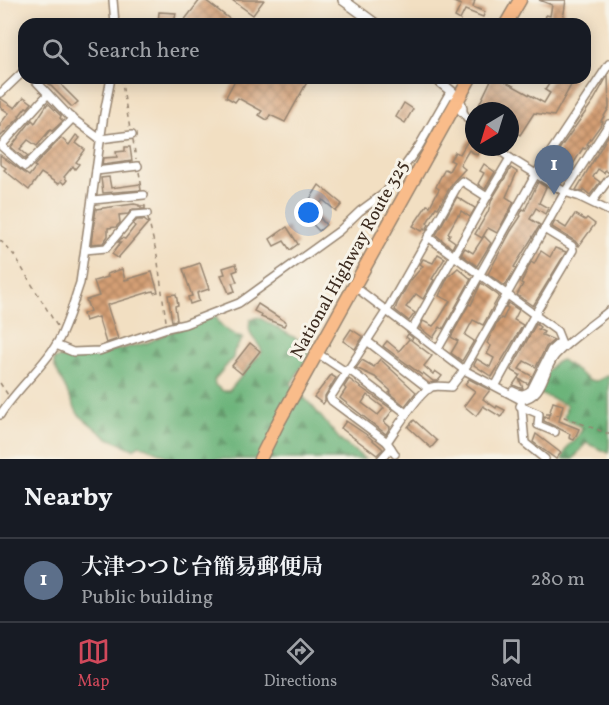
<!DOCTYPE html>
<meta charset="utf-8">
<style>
body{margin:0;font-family:Vollkorn,"Noto Serif JP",serif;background:#242831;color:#f1f3f6}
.compass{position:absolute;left:465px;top:102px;width:54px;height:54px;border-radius:50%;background:#171b24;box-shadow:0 3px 15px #0003;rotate:218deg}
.you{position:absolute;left:309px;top:213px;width:21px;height:21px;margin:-15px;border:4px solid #fff;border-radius:50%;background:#1a73e8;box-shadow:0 0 0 9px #1a73e833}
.badge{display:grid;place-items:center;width:39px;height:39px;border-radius:50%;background:#d1495b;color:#fff;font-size:20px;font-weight:700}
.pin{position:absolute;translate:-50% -50px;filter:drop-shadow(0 2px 3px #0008)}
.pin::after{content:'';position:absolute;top:32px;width:21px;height:18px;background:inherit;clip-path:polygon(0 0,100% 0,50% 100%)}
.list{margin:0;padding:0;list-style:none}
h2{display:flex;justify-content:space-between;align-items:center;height:78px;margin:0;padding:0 24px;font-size:26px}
h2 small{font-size:20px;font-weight:400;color:#9ea1a6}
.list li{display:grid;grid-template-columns:39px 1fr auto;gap:18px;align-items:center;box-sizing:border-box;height:84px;padding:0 24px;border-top:2px solid #363941}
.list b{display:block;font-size:22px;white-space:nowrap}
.list p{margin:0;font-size:20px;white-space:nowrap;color:#9ea1a6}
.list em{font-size:20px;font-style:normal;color:#9ea1a6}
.icon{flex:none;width:33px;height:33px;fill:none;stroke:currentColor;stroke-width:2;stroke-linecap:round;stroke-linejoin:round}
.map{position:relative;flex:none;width:609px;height:459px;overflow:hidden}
.search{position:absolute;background:#171b24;box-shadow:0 3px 15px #0003;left:18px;right:18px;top:18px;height:66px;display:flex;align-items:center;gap:15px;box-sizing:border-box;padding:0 21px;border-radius:18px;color:#9ea1a6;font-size:22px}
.sheet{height:162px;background:#171b24}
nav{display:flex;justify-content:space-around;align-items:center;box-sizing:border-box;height:84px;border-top:2px solid #363941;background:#171b24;font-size:16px;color:#9ea1a6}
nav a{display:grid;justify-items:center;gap:3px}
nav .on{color:#d1495b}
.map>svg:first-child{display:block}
</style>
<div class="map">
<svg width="609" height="459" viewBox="0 0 609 459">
<defs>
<pattern id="forest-firs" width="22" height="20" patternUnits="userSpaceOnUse" patternTransform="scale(1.5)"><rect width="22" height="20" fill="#6cb47a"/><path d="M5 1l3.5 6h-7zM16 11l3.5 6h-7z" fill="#5a9363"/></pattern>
<pattern id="building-cross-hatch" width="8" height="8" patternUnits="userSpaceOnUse" patternTransform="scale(1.5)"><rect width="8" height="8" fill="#d49f75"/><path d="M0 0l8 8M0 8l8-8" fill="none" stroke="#ad825f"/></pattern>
</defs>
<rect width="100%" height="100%" fill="#f7f3e8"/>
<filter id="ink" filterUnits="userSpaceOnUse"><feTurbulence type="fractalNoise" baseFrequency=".0167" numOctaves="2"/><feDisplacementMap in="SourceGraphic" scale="12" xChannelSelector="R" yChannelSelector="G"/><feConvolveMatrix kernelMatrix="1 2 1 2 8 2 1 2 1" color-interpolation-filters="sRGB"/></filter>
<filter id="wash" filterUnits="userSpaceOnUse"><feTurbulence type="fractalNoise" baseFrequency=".008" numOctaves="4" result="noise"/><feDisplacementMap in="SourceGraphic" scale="24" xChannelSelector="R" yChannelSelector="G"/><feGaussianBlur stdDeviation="1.35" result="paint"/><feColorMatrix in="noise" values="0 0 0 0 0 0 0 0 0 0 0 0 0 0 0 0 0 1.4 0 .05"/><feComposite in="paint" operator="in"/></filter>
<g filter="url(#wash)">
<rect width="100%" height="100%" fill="#f2dfc2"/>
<!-- forest -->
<g fill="url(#forest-firs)" stroke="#546f4c" stroke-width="1.5">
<path d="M216,316C220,328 231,334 243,338L234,351L233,358L214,380L215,385L223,391H229L262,352C258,338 246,339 250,320L258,317L306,344L308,356L291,384L313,407L341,441L365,459H174L140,445L133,449L106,437L78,414L54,365V359L116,350L147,343L168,333Z"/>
<path d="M562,360L589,380L597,381L609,375V453L586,443L573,459H562L569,445L575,441L583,428L564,418L567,405L540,394L538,388C545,377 549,363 562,360Z"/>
</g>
<g id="blocks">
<!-- building -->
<g fill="url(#building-cross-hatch)" fill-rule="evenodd">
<path d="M200,0H205L236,24H186L183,22Z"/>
<path d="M232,0H264L253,15Z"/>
<path d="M475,0L473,7L485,12L483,17L465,10L460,20L455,17L461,5L449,0Z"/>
<path d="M539,0H566L563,19L577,22V24H544L546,15L550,16L552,5Z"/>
<path d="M159,12L176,13L174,24H158Z"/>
<path d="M608,75L609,108L601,121L603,122L587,144L589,145L585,149L583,148L562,182L544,172L560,152L558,151L594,100Z"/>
<path d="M43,78H57L63,87L78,102L72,107Z"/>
<path d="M236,78H299L307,82L285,122L270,115L267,120L259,115L262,111L238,98L235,102L226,97Z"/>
<path d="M492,78H499L544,103L550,93L545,90L553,78H575L554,116L534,113L520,135L510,129V111H489L479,105Z"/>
<path d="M24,97L32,103L28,108L26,107L19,116L20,117L0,137V124L9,113L0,107V98L15,108Z"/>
<path d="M48,103L61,116L60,118L63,121L52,131L50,130L37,146L28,140L20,149L28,156L25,159L11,147L32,120L35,123Z"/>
<path d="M404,103L413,109L405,123L396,117Z"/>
<path d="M473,132L474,147H482L477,155L469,150L460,165L465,169L453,182L438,208L436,207L427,223L429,224L426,230L424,228L422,231L413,226L427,205L430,206L439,189L436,187L439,180L445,169L449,171L454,162L450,160L455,152L460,154Z"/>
<path d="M609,134V173L605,170L604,173L598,169L593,177L600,182L590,195L584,190L583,192L576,190Z"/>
<path d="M76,135L80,138L76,143L85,150L76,162L79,164L75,169L73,166L64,177L67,180L64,184L61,181L58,184L41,173L29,190L4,170L6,168L0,164V155L29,176L36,167L34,166L61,138L69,145Z"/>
<path d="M125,147H130L132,161L102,165L103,158L117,157L116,152L125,151Z"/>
<path d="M484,164L495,172L485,189L478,184L484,173L480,171Z"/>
<path d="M511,168L517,172L506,197L514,202L497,233L488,228L482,238L475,234L488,212L492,199Z"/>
<path d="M109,177L111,188L140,184L141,190L103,193L101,178Z"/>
<path d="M538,182L546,187L539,203L548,208L545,214L536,208L530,219L540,225L514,267L516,268L505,286L488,274L511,231L521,216L520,215L523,209L525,210Z"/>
<path d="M319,185L342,204L336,211L323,200L314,211L326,225L319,231L302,213L314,202L310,199Z"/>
<path d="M457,197L475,208L470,217L461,211L459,216L458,215L448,233L450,234L448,237L455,242L452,248L436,235Z"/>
<path d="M134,204L139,205V206H145V209H133L128,214L119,215L120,223L116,227L108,228V236L103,243L91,244L96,209Z"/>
<path d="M575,214L585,220L587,218L595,224L579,246L575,241L552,227L555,221L566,228Z"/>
<path d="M137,220H144L148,223L118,258L112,254L121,242H118L122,238L125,239L135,226L133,224Z"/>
<path d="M287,227L298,244L290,250L284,241L274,246L270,239Z"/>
<path d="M484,236L491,243L477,266L461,254L465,248L473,253Z"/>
<path d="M555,248L566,252L533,306L517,295L523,284L521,283L531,262L534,264L541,251L550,257Z"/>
<path d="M438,254L445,258L432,279L434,280L423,299L416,294L406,307L415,313L409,321L395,310L397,304L410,281L423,266L420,264L423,259L433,263Z"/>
<path d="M200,263L209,289L197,293L199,301L190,304L188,297L192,296L183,269Z"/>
<path d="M236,264L238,270L233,272L237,282L232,283L235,291L229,293L221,275L225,274L223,268Z"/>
<path d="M458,268L471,279L443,329L440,327L433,338L420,328L423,321L433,326L439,319L450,301L439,296L448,277Z"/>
<path d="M122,269L125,280L152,272L158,292L154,293L153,291L107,305L118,339L106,343L98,317L85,321L83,314L90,311L86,300L99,296L94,281L108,277L107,274Z"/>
<path d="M481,283L499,296L483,325L473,320L465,335L474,341L462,361L451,353L458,341L451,337L469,304L471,305Z"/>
<path d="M176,294L178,305L175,306L177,320L172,321L168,295Z"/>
<path d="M508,303L519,310L514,320L523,325L492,377L474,365L477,359L490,367L494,358L487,354L491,346L487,343L497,323L501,318L503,319L508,308L506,307Z"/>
<path d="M258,304L286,322L284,326L261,317L262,315L254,311Z"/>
<path d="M536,324L540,327L538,329L544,332L542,335L554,340L546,347L536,367L524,361L519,369L532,376L528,384L519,379L523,388H520L513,385L520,375L511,370Z"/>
<path d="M351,329L363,337L355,349L343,341Z"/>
<path d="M408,334L413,338L411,340L432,356L424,366L433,374L435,371L442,376L438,381H433L423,373L422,375L383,346L387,341L399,351L409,339L410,340L406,337Z"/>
<path d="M250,343L260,351L242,374L232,366Z"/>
<path d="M380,359L416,392L405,406L389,393L391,391L375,377L356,368L362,360L374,367Z"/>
<path d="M331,375L336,378L325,396V401L323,404L314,397Z"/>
<path d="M349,379L393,410L384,422L390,427L386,434L340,398L346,389L344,387ZM367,395L384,408L378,415L362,403Z"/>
<path d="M469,379L490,390L483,399L496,408L497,406L505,410L501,417L483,406L476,416L464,406L475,391L465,384Z"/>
<path d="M553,402L563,405L559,421L579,429L574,440L569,438L570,434L544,421V416L548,418Z"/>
<path d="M414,420L437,441L431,448L408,427Z"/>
<path d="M346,421L367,435L383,449L377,455L350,435L341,428Z"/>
<path d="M536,434L561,453L556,459L533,442Z"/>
</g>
</g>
</g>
<g filter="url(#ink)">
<use href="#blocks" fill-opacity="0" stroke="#968470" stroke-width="1.5"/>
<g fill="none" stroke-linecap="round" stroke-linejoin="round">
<!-- minor casing -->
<g stroke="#968470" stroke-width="10">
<g id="minor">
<path d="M113,0L115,24"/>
<path d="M33,78L68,115L100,139L132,135"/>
<path d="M1,93L24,71"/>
<path d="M48,94L1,146L25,167L73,118"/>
<path d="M462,111L474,127"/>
<path d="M495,147L510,158L565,192L580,197L609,211"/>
<path d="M510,158L487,197L462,181L458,185L387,310L330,398L332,401L387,442C395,431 420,390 432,387C437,385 445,387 451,387L464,370L565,192L609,124"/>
<path d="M96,171L138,166"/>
<path d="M93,200L144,195"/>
<path d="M592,202L609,179"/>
<path d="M428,237L557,331L561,341L551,350L531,390C525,395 520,395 513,391"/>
<path d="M85,250L106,248L134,215L147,214"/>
<path d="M354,286L464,370L521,400C544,396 542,374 554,357C563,345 595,322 609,311"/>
<path d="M412,330L487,197"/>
<path d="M367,341L429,389"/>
<path d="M56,345L73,352L99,351L167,328L185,324L239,303L339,231L360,211L386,192L419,146L450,92"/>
<path d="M438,349L536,174L609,64"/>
<path d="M317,353L346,372"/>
<path d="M348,369L406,413"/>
<path d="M497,383L535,314L573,250L572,246L544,229"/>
<path d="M521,400L525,443L545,459"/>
<path d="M520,406L539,414L538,425L555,432"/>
<path d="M0,415C16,390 40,370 56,345C67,327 73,303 80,283L104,114L111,78"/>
<path d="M387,442L395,454"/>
<path d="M381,459L391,448"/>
</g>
</g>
<!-- tertiary casing -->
<g stroke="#968470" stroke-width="12">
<g id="tertiary">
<path d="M343,0L376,24"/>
<path d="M435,78C445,87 463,97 462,111"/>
</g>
</g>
<!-- trunk casing -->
<g stroke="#968470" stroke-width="15">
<g id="trunk">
<path d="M506,24L520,0"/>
<path d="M260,459L278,423L470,78"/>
</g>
</g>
<!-- path -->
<g stroke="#968470" stroke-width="1.5" stroke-dasharray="4.5 4.5" stroke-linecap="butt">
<path d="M121,78L130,129"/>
<path d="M133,140L136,159"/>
<path d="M139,172L142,188"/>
<path d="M148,219L157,255L166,321"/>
<path d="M0,240L14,255L57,326"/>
<path d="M0,383L8,395"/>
<path d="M546,414L559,415L609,434"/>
</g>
<!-- minor -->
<use href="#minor" stroke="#fff" stroke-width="7"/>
<!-- tertiary -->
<use href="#tertiary" stroke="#fff" stroke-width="9"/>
<!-- trunk -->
<use href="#trunk" stroke="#f9bc8a" stroke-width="12"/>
</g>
</g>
<g text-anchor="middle" stroke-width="6" stroke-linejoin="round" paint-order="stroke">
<!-- street labels -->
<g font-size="18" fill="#3b2a1e" stroke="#f7f3e8">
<text transform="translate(349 259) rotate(-61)" y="6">National Highway Route 325</text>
</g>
</g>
</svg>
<svg class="compass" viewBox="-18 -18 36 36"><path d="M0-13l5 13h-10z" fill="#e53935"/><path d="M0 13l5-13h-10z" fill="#9ea1a6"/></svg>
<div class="you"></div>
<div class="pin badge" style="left:554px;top:195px;background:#5c6f8a">1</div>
<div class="search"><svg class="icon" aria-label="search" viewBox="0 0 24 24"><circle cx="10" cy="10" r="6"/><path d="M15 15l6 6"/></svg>Search here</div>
</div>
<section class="sheet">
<h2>Nearby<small></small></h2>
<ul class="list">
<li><span class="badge" style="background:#5c6f8a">1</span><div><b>大津つつじ台簡易郵便局</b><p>Public building</p></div><em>280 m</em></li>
</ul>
</section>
<nav>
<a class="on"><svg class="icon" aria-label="map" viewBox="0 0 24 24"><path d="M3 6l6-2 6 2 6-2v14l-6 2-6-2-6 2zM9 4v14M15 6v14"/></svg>Map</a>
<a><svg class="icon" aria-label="directions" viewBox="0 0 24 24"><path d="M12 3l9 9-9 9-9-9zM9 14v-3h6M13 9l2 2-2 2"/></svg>Directions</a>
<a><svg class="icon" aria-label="saved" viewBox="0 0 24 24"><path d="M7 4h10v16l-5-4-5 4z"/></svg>Saved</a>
</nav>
